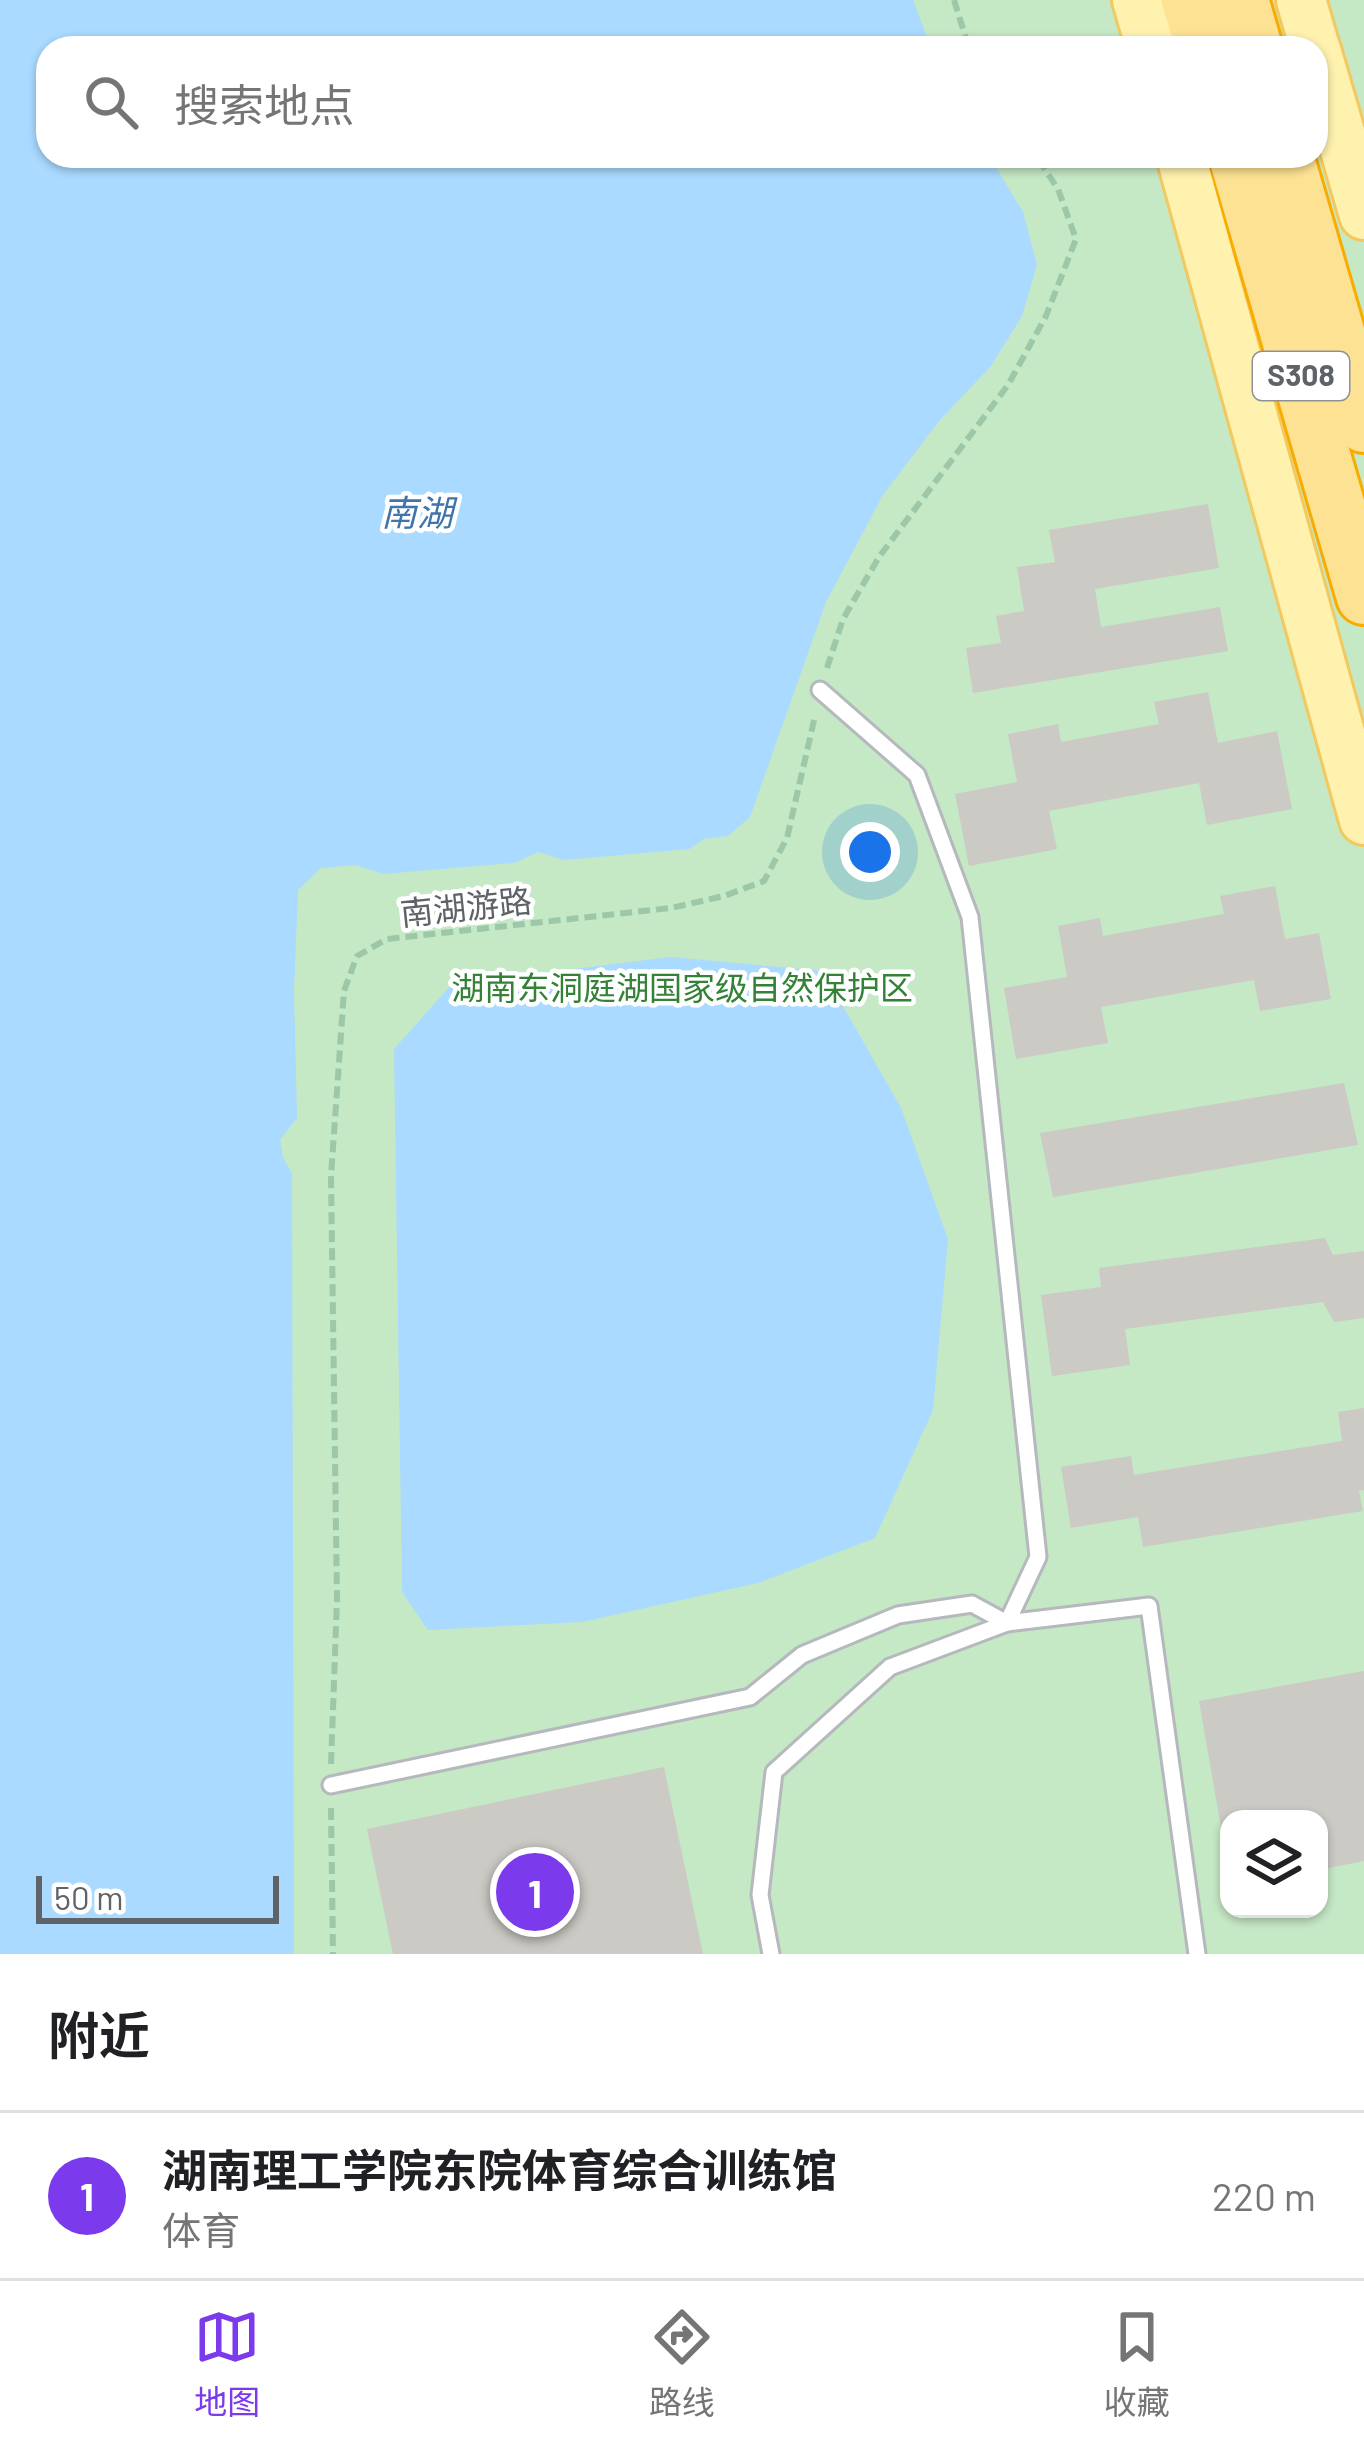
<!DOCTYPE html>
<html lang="zh">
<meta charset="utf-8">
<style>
body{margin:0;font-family:Barlow,"Noto Sans SC",sans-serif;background:#f6f6f6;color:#202124}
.controls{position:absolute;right:36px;bottom:36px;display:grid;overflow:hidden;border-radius:24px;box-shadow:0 3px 9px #0004}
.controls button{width:108px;height:108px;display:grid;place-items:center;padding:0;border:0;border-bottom:3px solid #e0e0e0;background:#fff;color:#202124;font:60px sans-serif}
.scale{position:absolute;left:36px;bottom:30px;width:243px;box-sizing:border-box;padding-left:12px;border:6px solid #5f6368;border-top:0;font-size:33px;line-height:42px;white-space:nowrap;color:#5f6368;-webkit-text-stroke:9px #fff;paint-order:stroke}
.you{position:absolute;left:870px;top:852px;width:42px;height:42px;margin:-30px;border:9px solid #fff;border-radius:50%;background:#1a73e8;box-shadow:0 0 0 18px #1a73e833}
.badge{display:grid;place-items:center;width:78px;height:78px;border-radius:50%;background:#7c3aed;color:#fff;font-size:39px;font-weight:700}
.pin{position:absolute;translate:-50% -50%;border:6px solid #fff;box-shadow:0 3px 12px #0006}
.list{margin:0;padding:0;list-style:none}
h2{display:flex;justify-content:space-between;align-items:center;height:156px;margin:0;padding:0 48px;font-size:51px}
h2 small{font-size:39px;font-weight:400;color:#757577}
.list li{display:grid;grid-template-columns:78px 1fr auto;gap:36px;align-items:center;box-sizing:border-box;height:168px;padding:0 48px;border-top:3px solid #e0e0e0}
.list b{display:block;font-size:45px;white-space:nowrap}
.list p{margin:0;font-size:39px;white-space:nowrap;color:#757577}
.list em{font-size:39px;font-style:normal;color:#757577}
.icon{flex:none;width:66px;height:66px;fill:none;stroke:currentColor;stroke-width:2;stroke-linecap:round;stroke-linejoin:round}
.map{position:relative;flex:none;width:1364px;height:1954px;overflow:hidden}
.search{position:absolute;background:#fff;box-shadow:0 3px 9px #0004;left:36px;right:36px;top:36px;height:132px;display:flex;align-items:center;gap:30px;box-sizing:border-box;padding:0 42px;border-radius:36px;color:#757577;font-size:45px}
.sheet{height:324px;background:#fff}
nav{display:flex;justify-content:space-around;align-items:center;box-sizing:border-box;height:168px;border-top:3px solid #e0e0e0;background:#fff;font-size:33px;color:#757577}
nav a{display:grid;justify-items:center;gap:6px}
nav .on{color:#7c3aed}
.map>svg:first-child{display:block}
</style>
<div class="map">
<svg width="1364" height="1954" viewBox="0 0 1364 1954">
<rect width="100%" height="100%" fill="#f1efe8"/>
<!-- green -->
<path fill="#c5e8c5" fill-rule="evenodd" d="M0,0H1364V1954H0ZM48,48H1316V156H48ZM1229,1819H1319V1909H1229Z"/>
<!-- water -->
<g fill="#aadaff">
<path d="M0,0H913L931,48H48V156H989L1023,212L1037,265L1022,316L991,366L939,421L883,495L826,602L750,817L728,836L704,839L689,849L564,860L538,852L514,863L383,874L356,865L321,868L298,890L294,991L297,1118L280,1140L283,1158L292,1173L294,1954H0Z"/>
<path d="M671,957L823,971L901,1108L948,1239L933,1410L875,1538L758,1583L582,1622L428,1630L402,1592L394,1049L452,984Z"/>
</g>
<!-- building -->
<g fill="#cccac5">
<path d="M1208,504L1219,568L1095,589L1101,627L1220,607L1228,651L973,693L966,648L1001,643L996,616L1024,611L1017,567L1055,562L1049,530Z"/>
<path d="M1208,692L1218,743L1277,731L1292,809L1207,825L1199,783L1049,811L1057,849L969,866L955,794L1017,782L1008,734L1058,724L1061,742L1159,724L1154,702Z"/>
<path d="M1275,886L1285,939L1319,933L1331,999L1260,1011L1254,980L1101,1007L1108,1043L1016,1059L1004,988L1067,977L1058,926L1100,918L1103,936L1224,914L1220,896Z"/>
<path d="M1344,1083L1358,1145L1053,1197L1040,1133Z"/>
<path d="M1325,1238L1333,1255L1364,1251V1318L1334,1322L1323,1302L1125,1329L1130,1365L1052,1376L1041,1295L1101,1287L1099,1268Z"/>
<path d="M1364,1408V1490L1359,1491L1363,1511L1143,1547L1138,1517L1071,1528L1061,1467L1131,1456L1134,1475L1342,1441L1338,1412Z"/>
<path d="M1364,1671V1861L1319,1870V1819H1229L1227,1862L1199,1701Z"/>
<path d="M664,1767L703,1954H393L367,1829Z"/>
</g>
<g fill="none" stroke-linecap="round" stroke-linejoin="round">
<!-- lane casing -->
<g stroke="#b5b8bc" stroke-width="21">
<g id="lane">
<path d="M331,1785L750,1697L802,1655L898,1615L972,1604L1007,1623L1038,1557L970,917L917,775L820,690"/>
<path d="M771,1954L760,1895L774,1772L890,1667L1007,1623L1149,1606L1197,1954"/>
</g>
</g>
<!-- primary casing -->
<g stroke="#f2c960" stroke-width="54">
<g id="primary">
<path d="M1137,0L1151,48"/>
<path d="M1301,0L1315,48"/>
<path d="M1316,50L1364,215"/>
<path d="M1181,156L1364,820"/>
</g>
</g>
<!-- highway casing -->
<g stroke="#f9ab00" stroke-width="60">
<g id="highway">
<path d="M1189,0L1204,48"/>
<path d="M1241,0L1255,48"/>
<path d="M1236,156L1364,597"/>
<path d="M1286,156L1364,425"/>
</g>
</g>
<!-- path -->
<g stroke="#9cc7a9" stroke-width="6" stroke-dasharray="12 6" stroke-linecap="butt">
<path d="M954,0L969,48"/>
<path d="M827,668L843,619L879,557L1008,385L1046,316L1076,239L1058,189L1036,156"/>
<path d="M331,1764L337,1600L331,1176L344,991L357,956L387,939L671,908L724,896L764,881L787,838L815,716"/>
<path d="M331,1808L333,1954"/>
</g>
<!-- lane -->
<use href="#lane" stroke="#fff" stroke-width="15"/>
<!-- primary -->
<use href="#primary" stroke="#fff2af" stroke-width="48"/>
<!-- highway -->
<use href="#highway" stroke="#fde293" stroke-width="54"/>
</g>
<g text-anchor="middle" stroke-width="9" stroke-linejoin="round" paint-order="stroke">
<!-- shield labels -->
<rect fill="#fff" stroke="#8f9295" stroke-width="3" x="1253" y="352" width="96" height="48" rx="9"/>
<g font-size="30" font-weight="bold" fill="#5f6368">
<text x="1301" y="386">S308</text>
</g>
<!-- street labels -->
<g font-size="33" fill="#5f6368" stroke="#fff">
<text transform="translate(466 907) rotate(-6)" y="12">南湖游路</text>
</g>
<!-- park labels -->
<g font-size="33" fill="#348238" stroke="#fff">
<text x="682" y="1000">湖南东洞庭湖国家级自然保护区</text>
</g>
<!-- water labels -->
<g font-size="36" font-style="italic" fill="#4174aa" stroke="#fff">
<text x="417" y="526">南湖</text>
</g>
</g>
</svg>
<div class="controls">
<button><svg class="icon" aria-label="layers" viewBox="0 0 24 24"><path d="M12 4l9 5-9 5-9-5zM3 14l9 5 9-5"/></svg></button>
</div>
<div class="scale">50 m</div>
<div class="you"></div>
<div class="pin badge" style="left:535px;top:1892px">1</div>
<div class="search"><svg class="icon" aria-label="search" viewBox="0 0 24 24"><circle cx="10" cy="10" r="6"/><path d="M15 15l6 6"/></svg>搜索地点</div>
</div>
<section class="sheet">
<h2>附近<small></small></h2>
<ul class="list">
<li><span class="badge">1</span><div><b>湖南理工学院东院体育综合训练馆</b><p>体育</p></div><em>220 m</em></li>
</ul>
</section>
<nav>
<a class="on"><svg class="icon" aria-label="map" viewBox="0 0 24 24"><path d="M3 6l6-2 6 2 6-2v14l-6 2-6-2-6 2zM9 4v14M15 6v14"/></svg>地图</a>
<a><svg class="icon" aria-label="directions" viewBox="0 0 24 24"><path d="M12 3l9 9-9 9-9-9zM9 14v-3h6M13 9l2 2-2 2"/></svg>路线</a>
<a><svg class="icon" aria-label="saved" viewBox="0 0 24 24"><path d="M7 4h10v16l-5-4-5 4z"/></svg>收藏</a>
</nav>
